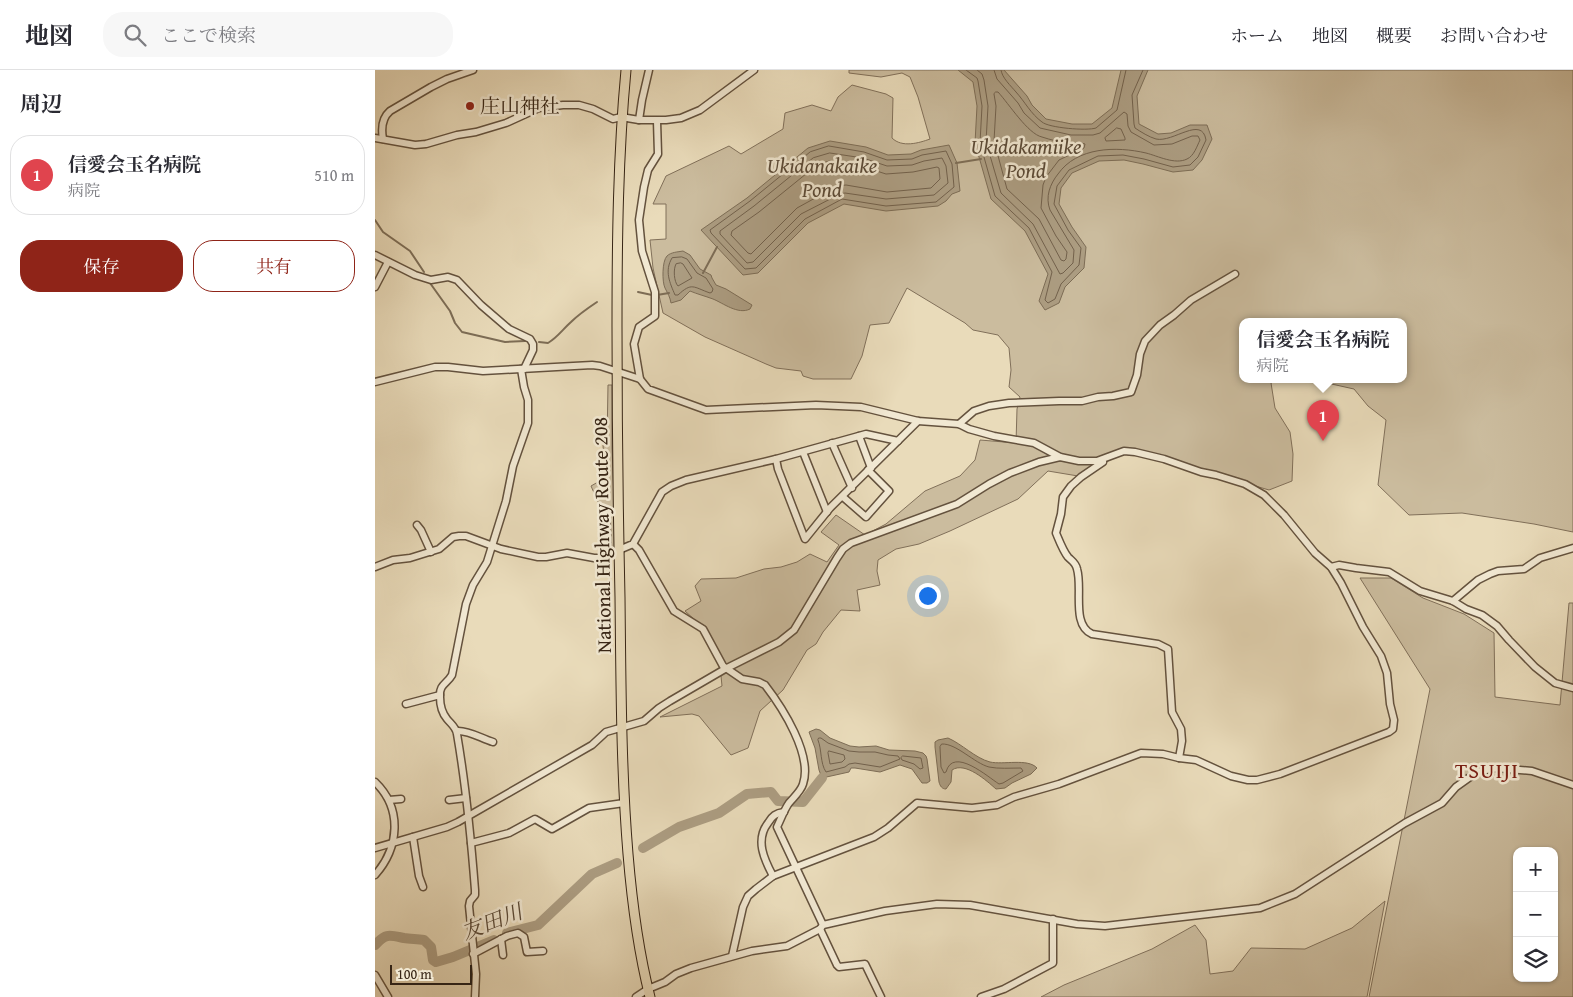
<!DOCTYPE html>
<html lang="ja">
<meta charset="utf-8">
<style>
body{margin:0;font-family:"Gentium Book Plus","Noto Serif JP",serif;background:#f7f7f7;color:#2b2b33}
.controls{position:absolute;right:15px;bottom:15px;display:grid;overflow:hidden;border-radius:10px;box-shadow:0 1px 4px #0004}
.controls button{width:45px;height:45px;display:grid;place-items:center;padding:0;border:0;border-bottom:1px solid #e1e1e2;background:#fff;color:#2b2b33;font:25px sans-serif}
.scale{position:absolute;left:15px;bottom:12px;width:82px;box-sizing:border-box;padding-left:5px;border:2px solid #372515;border-top:0;font-size:14px;line-height:18px;white-space:nowrap;color:#372515;-webkit-text-stroke:4px #f1e8d2;paint-order:stroke}
.you{position:absolute;left:552px;top:525px;width:18px;height:18px;margin:-12px;border:4px solid #fff;border-radius:50%;background:#1a73e8;box-shadow:0 0 0 8px #1a73e833}
.badge{display:grid;place-items:center;width:32px;height:32px;border-radius:50%;background:#8f2418;color:#fff;font-size:16px;font-weight:700}
.pin{position:absolute;translate:-50% -41px;filter:drop-shadow(0 1px 2px #0008)}
.pin::after{content:'';position:absolute;top:26px;width:18px;height:15px;background:inherit;clip-path:polygon(0 0,100% 0,50% 100%)}
.popup{position:absolute;left:864px;top:248px;width:168px;height:65px;box-sizing:border-box;display:grid;place-content:center;border-radius:10px;background:#fff;filter:drop-shadow(0 1px 4px #0005);font-size:16px;white-space:nowrap;color:#7c7c81}
.popup b{font-size:19px;color:#2b2b33}
.popup::after{content:'';position:absolute;left:50%;top:100%;margin-left:-10px;border:10px solid transparent;border-top-color:#fff}
.list{margin:0;padding:0;list-style:none}
h2{display:flex;justify-content:space-between;align-items:center;height:65px;margin:0;padding:0 20px;font-size:21px}
h2 small{font-size:16px;font-weight:400;color:#7c7c81}
.list li{display:grid;grid-template-columns:32px 1fr auto;gap:15px;align-items:center;box-sizing:border-box;height:80px;margin:0 10px 10px;padding:0 10px;border:1px solid #e1e1e2;border-radius:20px}
.list b{display:block;font-size:19px;white-space:nowrap}
.list p{margin:0;font-size:16px;white-space:nowrap;color:#7c7c81}
.list em{font-size:16px;font-style:normal;color:#7c7c81}
.actions{display:flex;gap:10px;padding:15px 20px}
.actions a{flex:1;padding:11px 0;border:1px solid #8f2418;border-radius:20px;text-align:center;font-size:18px;color:#8f2418}
.actions .main{background:#8f2418;color:#fff}
.icon{flex:none;width:28px;height:28px;fill:none;stroke:currentColor;stroke-width:2;stroke-linecap:round;stroke-linejoin:round}
.map{position:relative;flex:none;width:1198px;height:927px;overflow:hidden}
header{display:flex;align-items:center;gap:30px;box-sizing:border-box;height:70px;padding:0 25px;background:#fff;border-bottom:1px solid #e1e1e2}
header strong{font-size:24px}
nav{display:flex;gap:28px;margin-inline-start:auto;font-size:18px}
.search{width:350px;height:45px;background:#f7f7f7;display:flex;align-items:center;gap:12px;box-sizing:border-box;padding:0 18px;border-radius:20px;color:#7c7c81;font-size:19px}
main{display:flex}
aside{flex:1;background:#fff}
.map>svg:first-child{display:block}
</style>
<header>
<strong>地図</strong>
<div class="search"><svg class="icon" aria-label="search" viewBox="0 0 24 24"><circle cx="10" cy="10" r="6"/><path d="M15 15l6 6"/></svg>ここで検索</div>
<nav><a>ホーム</a><a>地図</a><a>概要</a><a>お問い合わせ</a></nav>
</header>
<main>
<aside>
<h2>周辺<small></small></h2>
<ul class="list">
<li><span class="badge" style="background:#e0444e">1</span><div><b>信愛会玉名病院</b><p>病院</p></div><em>510 m</em></li>
</ul>
<div class="actions"><a class="main">保存</a><a>共有</a></div>
</aside>
<div class="map">
<svg width="1198" height="927" viewBox="0 0 1198 927">
<rect width="100%" height="100%" fill="#e9dbba"/>
<filter id="stains"><feTurbulence type="fractalNoise" baseFrequency=".004" numOctaves="4"/><feColorMatrix values="0 0 0 0 .2 0 0 0 0 .09 0 0 0 0 .02 0 0 0 .5 -.17"/></filter>
<radialGradient id="worn" r=".72"><stop offset=".6" stop-color="#630" stop-opacity="0"/><stop offset="1" stop-color="#630" stop-opacity=".3"/></radialGradient>
<!-- green -->
<g fill="#cbbc9e" stroke="#81705a" fill-rule="evenodd">
<path d="M474,0H1198V462L1159,454L1087,443L1034,445L1003,415L1011,350L993,336L979,319L943,311V310H1028V252H868V310H904L896,313L900,338L915,362L918,384L917,411L894,420L789,389L747,384L703,406L673,401L643,429L575,461L544,474L521,479L503,490L502,501L505,515L482,520L485,541L466,540L448,562L441,574L432,580L408,620L385,641L373,678L356,685L324,646L317,644L285,647L347,616L345,596L331,560L310,541L326,531L320,516L326,509L361,508L389,499L406,497L422,492L435,484L452,492L464,475L446,462L461,445L490,465L511,454L550,421L585,406L600,390L605,370L641,373L642,339L645,327L634,317L636,300L634,278L623,265L598,260L590,253L532,218L514,253L495,255L487,286L476,309H438L428,306L426,301L401,298L391,294L330,267L288,243L278,198L275,170L291,169V134H278L291,106L354,76L366,84L408,59L410,43L437,35L456,41L463,27L477,15L511,24L518,28L517,68C527,78 544,73 555,69L543,27L535,7L527,3L506,7L474,3Z"/>
<path d="M233,315H237V378L241,479L237,481L235,446L224,434L216,416L230,408L228,375L232,372Z"/>
<path d="M985,508H1016L1048,528L1089,544L1119,563L1120,627L1185,635L1194,533H1198V927H994L1055,619ZM1142,781H1179V908H1142Z"/>
<path d="M1010,831L992,927H666L689,915L777,879L820,855L831,870L835,904L858,901L876,878L930,879L977,858Z"/>
</g>
<!-- water -->
<g fill="#ac9d82" stroke="#7d6d56">
<path d="M583,0H629L652,26L657,35L671,49L697,54H717L737,38L746,0H773L762,26L764,54L783,64L796,63L815,55H832L837,69L827,90L818,100L798,102L768,94L749,90L724,91L697,103L686,118L684,134L697,157L711,177L709,198L690,217L684,233L670,240L664,231L673,204L650,161L616,129L600,73L602,36L598,12Z"/>
<path d="M455,71L491,77L513,85L536,84L546,80L574,75L582,93L585,121L577,124L571,131L563,136L511,141L469,134L433,153L383,203L368,205L326,160L372,128L433,78Z"/>
<path d="M308,181L315,185L325,199L336,205L337,208L341,215L351,219L377,235L375,239C363,245 348,233 338,229C330,226 322,224 315,221L306,230L296,233C295,227 293,224 290,218C287,212 287,191 292,186C296,182 303,182 308,181Z"/>
<path d="M441,659L445,660L455,668L475,676L484,677L501,676L514,680L540,681L548,683L551,686L552,689L555,711L552,713H547L537,699L525,695L505,702L480,698H476L474,702L447,708L444,700L440,678L434,662Z"/>
<path d="M573,668C587,674 600,688 615,692C628,695 653,688 662,698L656,704L637,713L630,718L621,719C612,711 590,691 577,700L576,712L571,719C567,719 565,716 564,712L560,677V672L563,670Z"/>
</g>
<g fill="none" stroke-linecap="round" stroke-linejoin="round">
<!-- shore -->
<g stroke="#72614c" stroke-width="1">
<path d="M591,0L602,8L603,11L607,36L605,73L620,126L654,158L677,202L670,230L673,233L680,229L686,214L704,195L706,178L693,160L679,134L682,116L694,100L723,86L748,85L769,89L798,97L815,95L823,87L831,70C827,45 798,73 781,69C774,67 766,62 760,58L759,54L757,25L768,0"/>
<path d="M602,0L607,4L609,10L613,36L611,72L626,123L658,154L685,204L688,203L698,193L699,180L675,140C670,127 675,114 683,104C702,77 741,76 771,83C783,86 800,95 812,89C819,86 822,76 825,70L823,66H817L797,74L779,75L756,62L753,56L752,44L749,42L725,63L718,65H696L665,58L649,43L643,33L622,9L619,0"/>
<path d="M626,0C627,8 636,16 641,22C650,32 656,44 667,52C674,58 712,61 721,58L742,40L751,0"/>
<path d="M621,22H623C634,34 653,64 667,67C676,70 685,72 694,73C700,73 705,72 710,74L709,78L684,90L671,107L668,115L666,138L681,166L692,182L691,189L689,191L686,190L664,149L632,119L619,71L621,36L619,24Z"/>
<path d="M742,58L746,59L750,68V70L731,71L730,68Z"/>
<path d="M454,76L489,82L512,90L537,89L547,85L571,81L577,94L579,117L561,132L511,136L467,129L430,149L381,198L370,199L336,163L335,160L375,131L435,82Z"/>
<path d="M455,83L488,88L512,96L537,95L549,91L567,88L571,96L573,113L559,125L511,129L470,123L465,124L426,144L378,192L372,193L345,164V161L379,136L438,88Z"/>
<path d="M455,91L486,96L511,104L538,102L562,97L564,98L565,109L556,118L512,122L471,115L462,116L422,138L376,184L373,183L356,165L357,161L384,142L442,95Z"/>
<path d="M307,187L312,189L322,203L331,208L338,219L337,222L335,223C318,217 317,212 303,225H300C295,213 289,201 297,188Z"/>
<path d="M306,193L308,194L317,208L303,216C299,212 298,199 301,194Z"/>
<path d="M444,668H446L453,673L474,681L484,682H500L513,685L523,686L525,689L505,697L480,693L474,694L470,697L451,702C445,693 447,680 443,670Z"/>
<path d="M567,674C581,673 599,693 614,697C623,699 636,698 646,698L648,701L628,713L624,714C613,707 578,676 571,702L569,703L566,697L565,677Z"/>
<path d="M454,681L469,685L470,689L467,692L455,694L453,683Z"/>
<path d="M528,686L546,688L548,698L545,699L539,694L527,690L526,688Z"/>
</g>
<!-- stream -->
<g stroke="#7d6d56" stroke-width="2">
<path d="M581,93L606,89"/>
<path d="M0,150L8,162L35,181L49,202"/>
<path d="M328,203L342,177"/>
<path d="M55,213L75,241L80,253L87,262L130,272L150,271"/>
<path d="M263,222L277,225"/>
<path d="M282,225L294,223"/>
<path d="M164,272L173,273C183,267 188,259 196,252C204,244 213,238 222,232"/>
</g>
<!-- river -->
<g stroke="#ac9d82" stroke-width="10">
<path d="M268,778L304,757L344,743L372,724L396,722L403,731L428,732L447,708"/>
<path d="M132,863L163,855L217,804L242,793"/>
<path d="M0,875C11,863 14,865 29,868C35,869 42,869 49,870L56,877L58,890L61,892L78,887L119,870"/>
</g>
<!-- minor casing -->
<g stroke="#64523e" stroke-width="9">
<g id="minor">
<path d="M264,50L267,30L274,0"/>
<path d="M0,68L40,75L51,74L82,65L101,62L131,53L164,38L188,35H204L218,39L238,49L246,47L264,50H291L306,48L325,40L379,0"/>
<path d="M8,69C6,58 7,48 15,41L56,17L72,9L98,0"/>
<path d="M0,185L40,205L56,210L73,207L82,210L106,235L134,259L155,269L158,274V280L149,299"/>
<path d="M0,217L13,192"/>
<path d="M265,309L259,274L264,257L280,246V222L267,181L264,150L269,117L273,100L283,84L282,51"/>
<path d="M0,312L60,297H73L108,301L217,295L225,296L265,309L273,319L331,340L441,335L486,337L543,351L584,354L594,359L619,366L659,373L685,387L704,391H722L749,381L760,382L789,389L826,402L841,405L870,414L889,425L909,445L940,483L956,497L966,513L988,557L1006,586L1012,603L1015,634L1019,650L1018,659L1014,662L905,704L882,710H873L856,706L821,690L804,688L788,684L766,683L684,714L639,727L622,735L597,738L542,733L513,758L499,767L398,806L381,819L373,826L368,837L357,886"/>
<path d="M584,354L599,341L614,336L634,333L684,331H707L723,327L738,326L756,322L762,305L765,284L770,271L785,255L799,245L816,230L860,204"/>
<path d="M484,366L496,398"/>
<path d="M457,373L477,418"/>
<path d="M428,382L452,442"/>
<path d="M401,389L491,364L523,371"/>
<path d="M728,392L706,407L696,416L688,427L686,444L681,463C684,470 688,481 693,487C697,491 701,493 702,499C708,518 696,555 717,564L783,574L793,579L797,642L806,659L807,671L804,688"/>
<path d="M468,427L491,447L514,421L493,400"/>
<path d="M42,455L46,460L56,482"/>
<path d="M258,474L264,480L299,541L328,559L348,596L367,609L384,612L390,615C407,637 438,685 428,714C426,721 419,727 414,733C409,740 406,749 402,757L448,855"/>
<path d="M0,497L18,490L35,488L64,479L78,467L84,466H91L126,479L163,487H171L192,483L219,488H225L258,474L287,422L296,416L311,410L401,389L403,399L430,469L455,438L543,351"/>
<path d="M956,497L964,495L981,498L1014,502L1045,521L1078,531L1091,539L1107,545L1122,556L1134,570L1160,597L1180,613L1198,618"/>
<path d="M1078,531L1103,510L1115,504L1123,501L1149,499L1165,488L1198,478"/>
<path d="M31,634L65,625"/>
<path d="M82,661C94,660 107,669 118,672"/>
<path d="M0,712C28,739 24,778 0,805"/>
<path d="M14,730L26,729"/>
<path d="M74,730L91,728"/>
<path d="M38,767L44,806L48,817"/>
<path d="M96,773L134,763L160,749L177,759L214,738L249,733"/>
<path d="M0,778L72,757L83,752L217,675L231,662L269,651L284,638L295,631L350,599L404,572L419,560L462,488L468,479L476,473L582,434L614,414L635,403L664,392L685,387"/>
<path d="M398,806C389,789 380,770 393,753C397,746 401,743 409,742"/>
<path d="M445,859L462,895L464,897L490,894L506,927"/>
<path d="M126,869L128,885"/>
<path d="M98,884L132,866L143,863L149,867L152,882L168,881"/>
<path d="M0,905L13,927"/>
<path d="M100,927L101,904L94,836L95,831L100,825V820C96,768 91,716 82,664C81,657 76,654 72,649C67,643 65,635 65,627C64,614 72,614 77,605L91,534L98,515L112,492L131,431L138,396L153,353V330L149,317L146,299"/>
<path d="M261,927L273,919L290,912L301,904L316,898L377,881L412,876L445,859L448,855L510,841L562,834L595,835L702,854L730,856L885,838L920,824L1030,753L1067,733L1081,717L1102,702L1120,698L1157,701L1198,715"/>
<path d="M606,927L629,919L678,893V849"/>
</g>
</g>
<!-- highway casing -->
<g stroke="#372515" stroke-width="11">
<path id="highway" d="M251,0C243,85 242,171 242,257C242,347 243,437 245,527C246,613 246,699 253,784C257,832 263,880 275,927"/>
</g>
<!-- minor -->
<use href="#minor" stroke="#f1e8d2" stroke-width="6"/>
<!-- highway -->
<use href="#highway" stroke="#e9dbba" stroke-width="9"/>
</g>
<!-- markers -->
<circle fill="#8f2418" stroke="#f1e8d2" stroke-width="2" cx="95" cy="36" r="5"/>
<g text-anchor="middle" stroke-width="5" stroke-linejoin="round" paint-order="stroke">
<!-- poi labels -->
<g font-size="20" fill="#372515" stroke="#f1e8d2" text-anchor="start">
<text x="105" y="43">庄山神社</text>
</g>
<!-- street labels -->
<g font-size="20" fill="#372515" stroke="#f1e8d2">
<text transform="translate(227 465) rotate(-91)" y="7">National Highway Route 208</text>
</g>
<!-- water labels -->
<g font-size="21" font-style="italic" fill="#5a4936" stroke="#f1e8d2">
<text x="651" y="84">Ukidakamiike<tspan x="651" dy="24">Pond</tspan></text>
<text x="447" y="103">Ukidanakaike<tspan x="447" dy="24">Pond</tspan></text>
<text transform="translate(117 852) rotate(-21)" y="7">友田川</text>
</g>
<!-- quarter labels -->
<g font-size="22" letter-spacing="1" fill="#7a1f14" stroke="#f1e8d2">
<text x="1112" y="708">TSUIJI</text>
</g>
</g>
<rect width="100%" height="100%" filter="url(#stains)"/>
<rect width="100%" height="100%" fill="url(#worn)"/>
</svg>
<div class="controls">
<button>+</button>
<button>−</button>
<button><svg class="icon" aria-label="layers" viewBox="0 0 24 24"><path d="M12 4l9 5-9 5-9-5zM3 14l9 5 9-5"/></svg></button>
</div>
<div class="scale">100 m</div>
<div class="you"></div>
<div class="pin badge" style="left:948px;top:371px;background:#e0444e">1</div>
<div class="popup"><b>信愛会玉名病院</b>病院</div>
</div>
</main>
